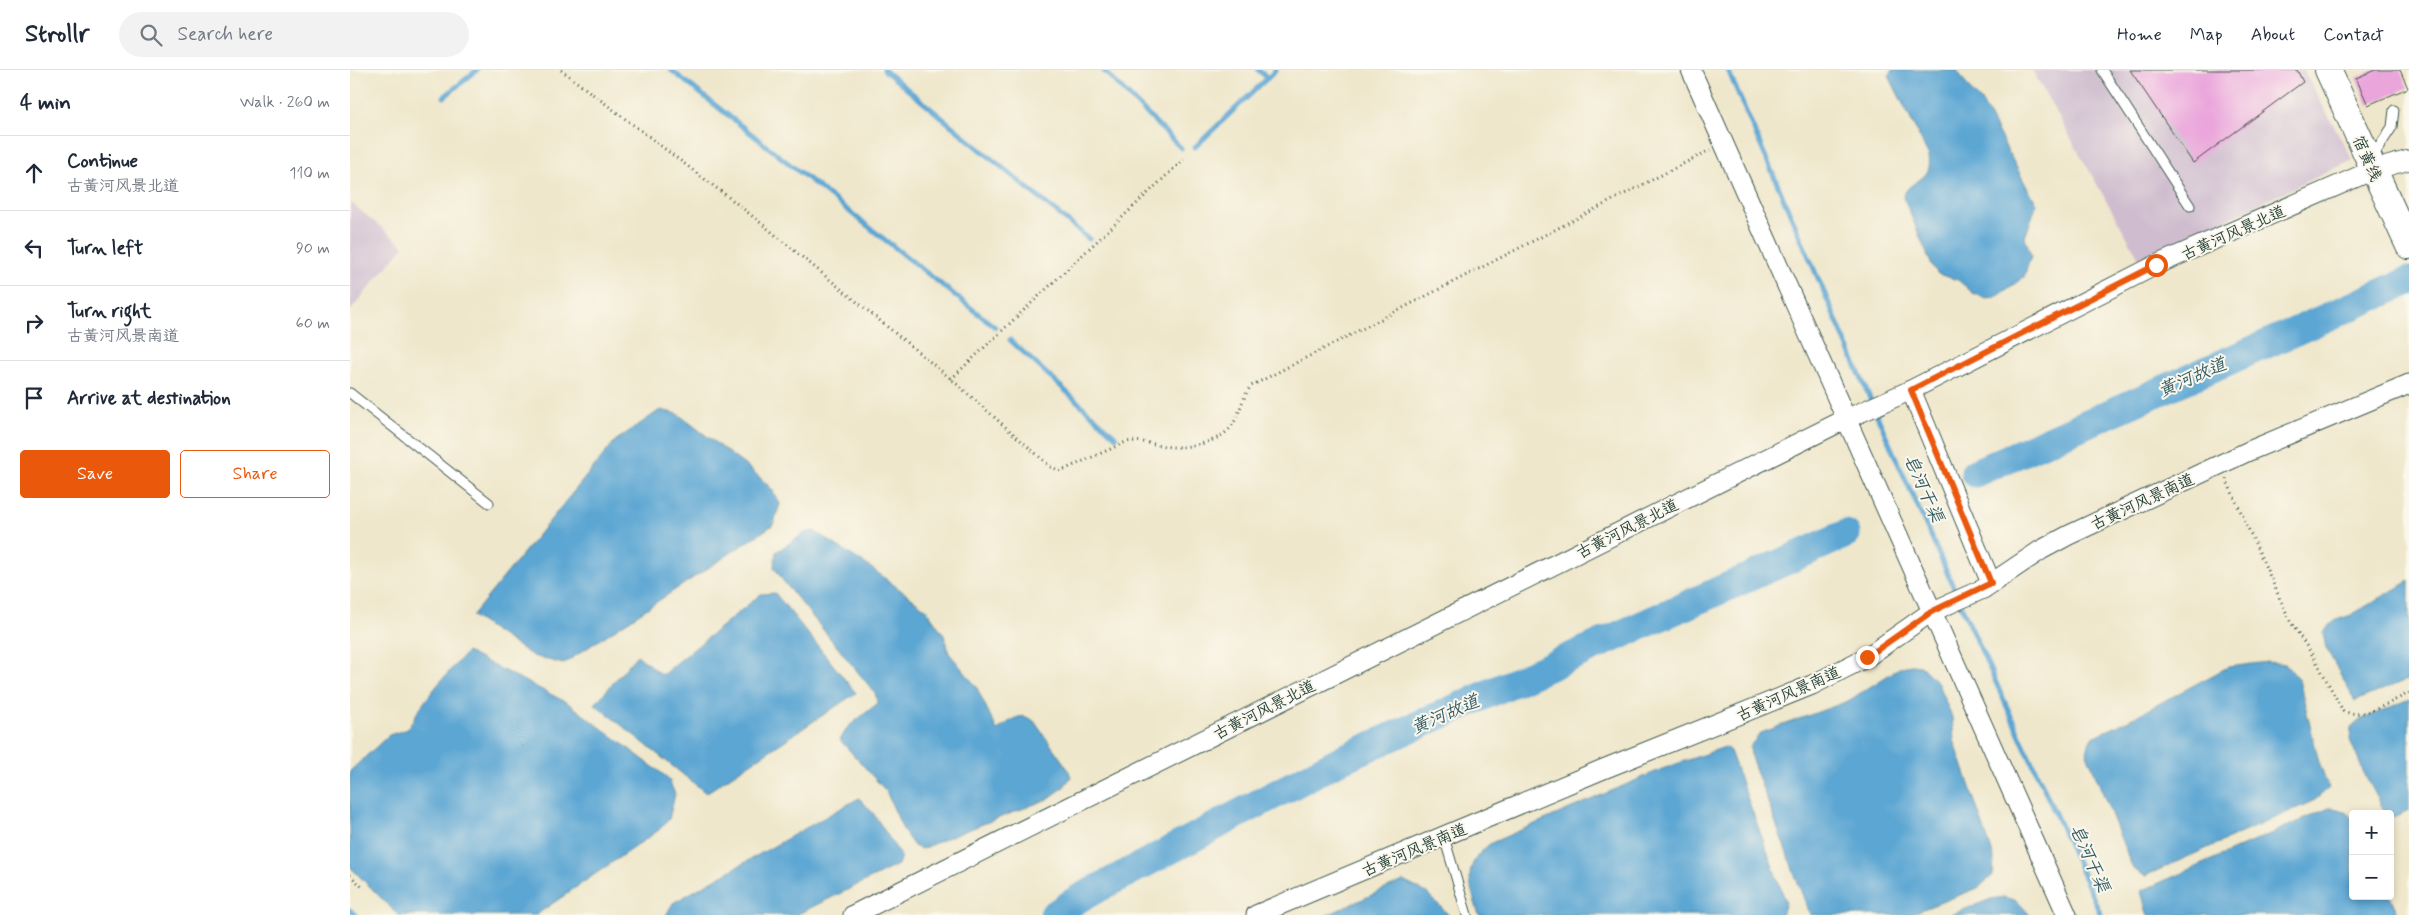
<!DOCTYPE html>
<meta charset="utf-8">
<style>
body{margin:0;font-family:Mynerve,"LXGW WenKai TC",sans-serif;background:#f2f2f3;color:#1f2937}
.controls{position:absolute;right:15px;bottom:15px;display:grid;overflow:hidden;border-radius:5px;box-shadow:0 2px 8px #0003}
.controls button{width:45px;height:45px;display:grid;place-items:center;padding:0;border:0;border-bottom:1px solid #e0e1e3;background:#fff;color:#1f2937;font:25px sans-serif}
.stop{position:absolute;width:15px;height:15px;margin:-11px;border:4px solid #ea580c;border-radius:50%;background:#fff}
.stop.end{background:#ea580c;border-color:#fff;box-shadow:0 1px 5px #0008}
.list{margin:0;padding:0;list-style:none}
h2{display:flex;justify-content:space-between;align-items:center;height:65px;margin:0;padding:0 20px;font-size:21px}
h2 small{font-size:16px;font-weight:400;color:#747a83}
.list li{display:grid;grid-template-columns:32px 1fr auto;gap:15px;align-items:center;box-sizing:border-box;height:75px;padding:0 20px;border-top:1px solid #e0e1e3}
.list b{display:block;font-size:19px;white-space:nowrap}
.list p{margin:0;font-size:16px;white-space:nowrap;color:#747a83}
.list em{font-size:16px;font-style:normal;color:#747a83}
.actions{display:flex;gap:10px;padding:15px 20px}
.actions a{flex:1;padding:11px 0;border:1px solid #ea580c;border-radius:5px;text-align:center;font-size:18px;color:#ea580c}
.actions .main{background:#ea580c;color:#fff}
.icon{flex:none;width:28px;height:28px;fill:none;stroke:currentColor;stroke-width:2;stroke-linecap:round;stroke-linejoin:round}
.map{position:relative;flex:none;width:2059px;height:845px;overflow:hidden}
header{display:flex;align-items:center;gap:30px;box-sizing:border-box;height:70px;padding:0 25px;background:#fff;border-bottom:1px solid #e0e1e3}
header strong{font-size:24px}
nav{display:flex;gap:28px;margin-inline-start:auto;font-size:18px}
.search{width:350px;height:45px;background:#f2f2f3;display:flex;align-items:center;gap:12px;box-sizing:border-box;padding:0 18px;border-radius:28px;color:#747a83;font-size:19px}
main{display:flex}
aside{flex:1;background:#fff}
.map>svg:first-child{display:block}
</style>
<header>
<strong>Strollr</strong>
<div class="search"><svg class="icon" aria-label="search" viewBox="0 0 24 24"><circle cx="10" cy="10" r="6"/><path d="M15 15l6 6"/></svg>Search here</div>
<nav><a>Home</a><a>Map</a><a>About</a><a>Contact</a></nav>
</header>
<main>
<aside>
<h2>4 min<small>Walk · 260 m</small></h2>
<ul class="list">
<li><svg class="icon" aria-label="ahead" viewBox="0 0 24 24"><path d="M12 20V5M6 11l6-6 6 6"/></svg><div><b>Continue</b><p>古黄河风景北道</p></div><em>110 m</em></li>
<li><svg class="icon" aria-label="left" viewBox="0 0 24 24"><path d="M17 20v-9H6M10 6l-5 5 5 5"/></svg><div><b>Turn left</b></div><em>90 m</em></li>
<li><svg class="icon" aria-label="right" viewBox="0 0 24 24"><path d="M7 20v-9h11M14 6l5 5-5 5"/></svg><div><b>Turn right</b><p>古黄河风景南道</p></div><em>60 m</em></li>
<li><svg class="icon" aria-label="arrive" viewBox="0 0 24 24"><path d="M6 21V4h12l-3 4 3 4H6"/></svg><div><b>Arrive at destination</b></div></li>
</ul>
<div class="actions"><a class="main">Save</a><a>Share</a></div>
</aside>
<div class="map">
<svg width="2059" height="845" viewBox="0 0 2059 845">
<rect width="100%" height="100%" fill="#fbf7ec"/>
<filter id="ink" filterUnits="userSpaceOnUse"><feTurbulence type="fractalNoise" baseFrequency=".02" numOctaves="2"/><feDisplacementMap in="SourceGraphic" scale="10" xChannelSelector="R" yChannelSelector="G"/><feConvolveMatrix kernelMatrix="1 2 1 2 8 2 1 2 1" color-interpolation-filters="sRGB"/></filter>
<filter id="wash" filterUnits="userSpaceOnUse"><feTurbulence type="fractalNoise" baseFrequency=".0096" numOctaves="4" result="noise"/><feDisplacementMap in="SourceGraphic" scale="20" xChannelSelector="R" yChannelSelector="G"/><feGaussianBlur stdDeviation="1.12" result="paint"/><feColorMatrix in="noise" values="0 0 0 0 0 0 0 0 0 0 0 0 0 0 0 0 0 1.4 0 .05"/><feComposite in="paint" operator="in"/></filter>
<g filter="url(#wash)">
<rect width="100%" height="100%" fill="#efe7cb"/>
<!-- industrial -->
<g fill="#cfbdcf">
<path d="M1682,0H1953L2003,90L1790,190Z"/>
<path d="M0,132L54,176L0,241Z"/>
</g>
<!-- water -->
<g fill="#5ba6d3" stroke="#3d7284">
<path d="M1542,0H1607L1621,21L1632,32L1679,121L1687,133L1675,167L1681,186L1674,207L1646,227L1634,228L1623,223L1608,210L1588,204L1582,196L1553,126C1562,107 1583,112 1579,86L1539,6Z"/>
<path d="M310,340L328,344L405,403L422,419L430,434L423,455L213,594L183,586L122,546L265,371Z"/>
<path d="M464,461L520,497L576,539L594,565L599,583L626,616L647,660C661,652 668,640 684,651L718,699L721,707L713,718L698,729L594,769L572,779L564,776L554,762L536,721L490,670L498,657L528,633L525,623L434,512L424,497L426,482L455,463Z"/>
<path d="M2059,511V609L2005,631L1976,578L1973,563L1982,552L2001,545Z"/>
<path d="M425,523L506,623L356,723L245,634L287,585L312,605L411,524Z"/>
<path d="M117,582L218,633L318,708L325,724L319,749L309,760L186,845H48L0,797V701L39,665L58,659C72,630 95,606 117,582Z"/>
<path d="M1917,592L1936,594L1949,610L1969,692L1979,718L1965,730L1795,806L1783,799L1736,681L1741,668L1769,655L1878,597Z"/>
<path d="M1561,595L1571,596L1587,612L1602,647L1604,670L1644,788L1643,805L1628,818L1558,845H1460L1401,687L1400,676L1411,663L1498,631L1551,597Z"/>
<path d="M2059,629V740L2043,747L2034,740L2013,701L2000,670L2001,658L2010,650Z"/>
<path d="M1375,677L1380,681L1431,819L1436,832L1432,845H1129C1119,813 1111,796 1141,773L1312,699Z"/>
<path d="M509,728L523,743L551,786L548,795L446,845H316L323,833Z"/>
<path d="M1979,738C1990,738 1996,741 2003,749V826H2040L2049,845H1799L1797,843L1791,821Z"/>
<path d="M1053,811L1077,823L1099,845H977Z"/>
<path d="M1654,827L1667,831L1680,845H1600L1641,829Z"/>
</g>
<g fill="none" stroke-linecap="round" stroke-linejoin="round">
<!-- stream -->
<g stroke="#5ba6d3" stroke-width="5">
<path d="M321,0L645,257"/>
<path d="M534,0L739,169"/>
<path d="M753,0L831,78"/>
<path d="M908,0L918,8"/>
<path d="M1378,0L1522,333"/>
<path d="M94,27L127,0"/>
<path d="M845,77L926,0"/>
<path d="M660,270L766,367"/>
<path d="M1525,341L1607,525"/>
<path d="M1610,533L1751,845"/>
<path d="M0,840L5,845"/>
</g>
<!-- river -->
<g stroke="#5ba6d3" stroke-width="29">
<path d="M1625,403L2059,211"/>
<path d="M704,845L728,829L992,689L1496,464"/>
</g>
</g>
<g id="blocks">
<!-- building -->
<g fill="#eaa5db">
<path d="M1780,0H1947L1953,12L1843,93Z"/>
<path d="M2025,0H2050L2058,18L2018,35L2006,8Z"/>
</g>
</g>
</g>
<g filter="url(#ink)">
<use href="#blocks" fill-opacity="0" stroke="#3e564b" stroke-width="1"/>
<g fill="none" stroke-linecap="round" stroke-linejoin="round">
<!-- lane casing -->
<g stroke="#3e564b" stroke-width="11">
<g id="lane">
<path d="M1752,0L1840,136"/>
<path d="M2022,88L2042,57L2044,40"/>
<path d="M0,323L139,433"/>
<path d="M1094,767L1117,845"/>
</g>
</g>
<!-- street casing -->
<g stroke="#3e564b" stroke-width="21">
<g id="street">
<path d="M1341,0L1717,845"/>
<path d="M1561,320L1641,513"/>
<path d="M503,845L1496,349L1561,320L1806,195L2023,100L2059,90"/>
<path d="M906,845L1251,700L1462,615L1517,587L1581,542L1633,519L1691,480L1719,465L1899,381L2059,314"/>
</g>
</g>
<!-- secondary casing -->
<g stroke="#3e564b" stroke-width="28">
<path id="secondary" d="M1978,0L2059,176"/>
</g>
<!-- path -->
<g stroke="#3e564b" stroke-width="3" stroke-dasharray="1 4" stroke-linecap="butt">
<path d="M211,0L390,136L601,309L701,397L711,401L776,372C792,369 806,376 822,377C840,378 869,372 880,358C890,346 891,329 901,316L1360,80"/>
<path d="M601,309L834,89"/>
<path d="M1876,409L1940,551L1965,589L1993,641C2014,650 2040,632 2059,623"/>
<path d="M0,805L12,817"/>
</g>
<!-- lane -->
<use href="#lane" stroke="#fff" stroke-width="9"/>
<!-- street -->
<use href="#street" stroke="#fff" stroke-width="19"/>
<!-- secondary -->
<use href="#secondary" stroke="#fff" stroke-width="26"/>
</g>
</g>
<g fill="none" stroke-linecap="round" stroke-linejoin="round" filter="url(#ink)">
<!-- route -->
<path stroke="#ea580c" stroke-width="6" d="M1517,587L1581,542L1641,513L1561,320L1806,195"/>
</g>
<g text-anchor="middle" stroke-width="4" stroke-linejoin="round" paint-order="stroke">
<!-- street labels -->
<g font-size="16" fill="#1f3d34" stroke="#fbf7ec">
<text transform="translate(2018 88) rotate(66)" y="6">宿黄线</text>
<text transform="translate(1883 162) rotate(-24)" y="6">古黄河风景北道</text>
<text transform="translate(1792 431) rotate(-25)" y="6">古黄河风景南道</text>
<text transform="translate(1277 458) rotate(-27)" y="6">古黄河风景北道</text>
<text transform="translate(1438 623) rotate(-24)" y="6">古黄河风景南道</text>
<text transform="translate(914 639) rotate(-27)" y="6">古黄河风景北道</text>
<text transform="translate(1064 779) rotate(-23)" y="6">古黄河风景南道</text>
</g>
<!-- water labels -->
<g font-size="18" font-style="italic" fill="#315c64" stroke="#fbf7ec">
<text transform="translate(1842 307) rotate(-24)" y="6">黄河故道</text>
<text transform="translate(1574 418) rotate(66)" y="6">皂河干渠</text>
<text transform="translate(1095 644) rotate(-24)" y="6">黄河故道</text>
<text transform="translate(1740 788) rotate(66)" y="6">皂河干渠</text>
</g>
</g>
</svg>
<div class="controls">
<button>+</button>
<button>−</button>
</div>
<div class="stop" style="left:1806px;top:195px"></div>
<div class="stop end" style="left:1517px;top:587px"></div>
</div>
</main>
